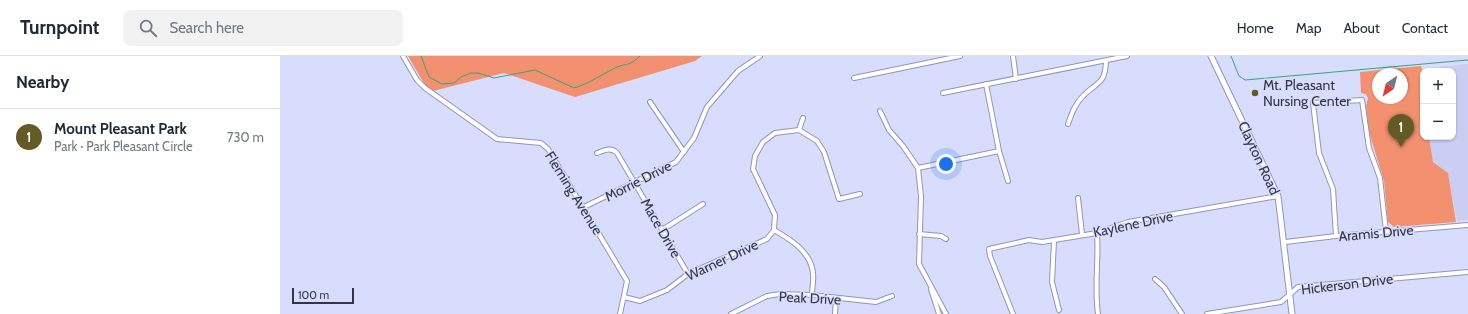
<!DOCTYPE html>
<meta charset="utf-8">
<style>
body{margin:0;font-family:Cabin,sans-serif;background:#f2f2f3;color:#1f2937}
.controls{position:absolute;right:12px;top:12px;display:grid;overflow:hidden;border-radius:8px;box-shadow:0 1px 3px #0004}
.controls button{width:36px;height:36px;display:grid;place-items:center;padding:0;border:0;border-bottom:1px solid #e0e1e3;background:#fff;color:#1f2937;font:20px sans-serif}
.compass{position:absolute;left:1092px;top:12px;width:36px;height:36px;border-radius:50%;background:#fff;box-shadow:0 1px 3px #0004;rotate:215deg}
.scale{position:absolute;left:12px;bottom:10px;width:62px;box-sizing:border-box;padding-left:4px;border:2px solid #343645;border-top:0;font-size:11px;line-height:14px;white-space:nowrap;color:#343645;-webkit-text-stroke:3px #d8ddfd;paint-order:stroke}
.you{position:absolute;left:666px;top:108px;width:14px;height:14px;margin:-10px;border:3px solid #fff;border-radius:50%;background:#1a73e8;box-shadow:0 0 0 6px #1a73e833}
.badge{display:grid;place-items:center;width:26px;height:26px;border-radius:50%;background:#635a26;color:#fff;font-size:13px;font-weight:700}
.pin{position:absolute;translate:-50% -33px;filter:drop-shadow(0 1px 2px #0008)}
.pin::after{content:'';position:absolute;top:21px;width:14px;height:12px;background:inherit;clip-path:polygon(0 0,100% 0,50% 100%)}
.list{margin:0;padding:0;list-style:none}
h2{display:flex;justify-content:space-between;align-items:center;height:52px;margin:0;padding:0 16px;font-size:17px}
h2 small{font-size:13px;font-weight:400;color:#747a83}
.list li{display:grid;grid-template-columns:26px 1fr auto;gap:12px;align-items:center;box-sizing:border-box;height:56px;padding:0 16px;border-top:1px solid #e0e1e3}
.list b{display:block;font-size:15px;white-space:nowrap}
.list p{margin:0;font-size:13px;white-space:nowrap;color:#747a83}
.list em{font-size:13px;font-style:normal;color:#747a83}
.icon{flex:none;width:22px;height:22px;fill:none;stroke:currentColor;stroke-width:2;stroke-linecap:round;stroke-linejoin:round}
.map{position:relative;flex:none;width:1188px;height:258px;overflow:hidden}
header{display:flex;align-items:center;gap:24px;box-sizing:border-box;height:56px;padding:0 20px;background:#fff;border-bottom:1px solid #e0e1e3}
header strong{font-size:19px}
nav{display:flex;gap:22px;margin-inline-start:auto;font-size:14px}
.search{width:280px;height:36px;background:#f2f2f3;display:flex;align-items:center;gap:10px;box-sizing:border-box;padding:0 14px;border-radius:8px;color:#747a83;font-size:15px}
main{display:flex}
aside{flex:1;background:#fff}
.map>svg:first-child{display:block}
</style>
<header>
<strong>Turnpoint</strong>
<div class="search"><svg class="icon" aria-label="search" viewBox="0 0 24 24"><circle cx="10" cy="10" r="6"/><path d="M15 15l6 6"/></svg>Search here</div>
<nav><a>Home</a><a>Map</a><a>About</a><a>Contact</a></nav>
</header>
<main>
<aside>
<h2>Nearby<small></small></h2>
<ul class="list">
<li><span class="badge">1</span><div><b>Mount Pleasant Park</b><p>Park · Park Pleasant Circle</p></div><em>730 m</em></li>
</ul>
</aside>
<div class="map">
<svg width="1188" height="258" viewBox="0 0 1188 258">
<rect width="100%" height="100%" fill="#d8ddfd"/>
<!-- built -->
<path fill="#c9cef2" d="M1188,8V163L1177,165L1168,117L1153,105L1149,81H1173V15L1143,16L1142,13Z"/>
<!-- green -->
<g fill="#f3906f" fill-rule="evenodd">
<path d="M128,0H422L415,5L295,41L224,17L149,36Z"/>
<path d="M1141,10L1143,16V81H1149L1153,106L1168,117L1176,166L1114,171L1108,166L1104,125L1089,76L1086,50L1088,42L1086,38L1081,37L1080,16ZM1098,18H1122V42H1098Z"/>
</g>
<g fill="none" stroke-linecap="round" stroke-linejoin="round">
<!-- stream -->
<g stroke="#36a67a" stroke-width="1">
<path d="M141,0L149,21L162,28L174,27L181,21L191,17H198L214,22L255,14L294,32C310,27 321,19 335,12C348,6 347,12 360,0"/>
<path d="M951,0L959,20L965,24L1188,4"/>
</g>
<!-- minor casing -->
<g stroke="#9095ba" stroke-width="6">
<g id="minor">
<path d="M123,0L137,24L145,32L217,83L261,87L268,93L347,225L340,258"/>
<path d="M733,0L736,23"/>
<path d="M574,22L680,0"/>
<path d="M706,28L719,95L728,125"/>
<path d="M663,37L847,0"/>
<path d="M370,46L404,96"/>
<path d="M600,55L609,74L623,90L638,112L641,140L639,208L666,258"/>
<path d="M788,68C792,57 795,48 803,40C818,25 825,29 826,5"/>
<path d="M519,74L523,62"/>
<path d="M317,97C325,94 331,91 337,97L408,218"/>
<path d="M638,112L719,95"/>
<path d="M798,142L802,178"/>
<path d="M304,151L396,106L414,82L427,51L458,15L480,0"/>
<path d="M382,174L423,148"/>
<path d="M494,174C510,183 531,196 533,217C534,224 532,232 532,239"/>
<path d="M817,177C819,204 814,232 818,258"/>
<path d="M639,178L661,180L666,183"/>
<path d="M1056,180L1053,133L1039,97L1033,47L1082,44L1089,92L1100,122L1106,175"/>
<path d="M774,185L772,226L779,254"/>
<path d="M1005,186L1056,180L1188,169"/>
<path d="M875,223L884,231L902,258"/>
<path d="M651,233L659,258"/>
<path d="M344,241L360,245L387,234L408,218L487,183L494,174L495,159L473,113L475,100L483,86L495,77L519,74L537,85L544,96L559,143L580,138"/>
<path d="M451,258L487,240L500,238L532,239L596,246L612,240"/>
<path d="M555,258L556,243"/>
<path d="M733,258L710,200L709,193L749,184L762,186L817,177L848,166L998,140"/>
<path d="M927,258L1001,246L1018,231L1188,216"/>
</g>
</g>
<!-- tertiary casing -->
<g stroke="#9095ba" stroke-width="7">
<path id="tertiary" d="M931,0L998,140L1012,258"/>
</g>
<!-- minor -->
<use href="#minor" stroke="#fff" stroke-width="4"/>
<!-- tertiary -->
<use href="#tertiary" stroke="#fff" stroke-width="5"/>
</g>
<!-- markers -->
<circle fill="#635a26" stroke="#d8ddfd" stroke-width="1.5" cx="975" cy="37" r="4"/>
<g text-anchor="middle" stroke-width="3" stroke-linejoin="round" paint-order="stroke">
<!-- poi labels -->
<g font-size="14" fill="#343645" stroke="#d8ddfd" text-anchor="start">
<text x="983" y="34">Mt. Pleasant<tspan x="983" dy="16">Nursing Center</tspan></text>
</g>
<!-- street labels -->
<g font-size="14" fill="#343645" stroke="#d8ddfd">
<text transform="translate(979 102) rotate(65)" y="5">Clayton Road</text>
<text transform="translate(358 125) rotate(-27)" y="5">Morrie Drive</text>
<text transform="translate(294 137) rotate(58)" y="5">Fleming Avenue</text>
<text transform="translate(853 168) rotate(-12)" y="5">Kaylene Drive</text>
<text transform="translate(381 172) rotate(60)" y="5">Mace Drive</text>
<text transform="translate(1096 177) rotate(-5)" y="5">Aramis Drive</text>
<text transform="translate(442 204) rotate(-25)" y="5">Warner Drive</text>
<text transform="translate(1067 228) rotate(-7)" y="5">Hickerson Drive</text>
<text transform="translate(530 242) rotate(3)" y="5">Peak Drive</text>
</g>
</g>
</svg>
<div class="controls">
<button>+</button>
<button>−</button>
</div>
<svg class="compass" viewBox="-18 -18 36 36"><path d="M0-13l5 13h-10z" fill="#e53935"/><path d="M0 13l5-13h-10z" fill="#747a83"/></svg>
<div class="scale">100 m</div>
<div class="you"></div>
<div class="pin badge" style="left:1121px;top:91px">1</div>
</div>
</main>
